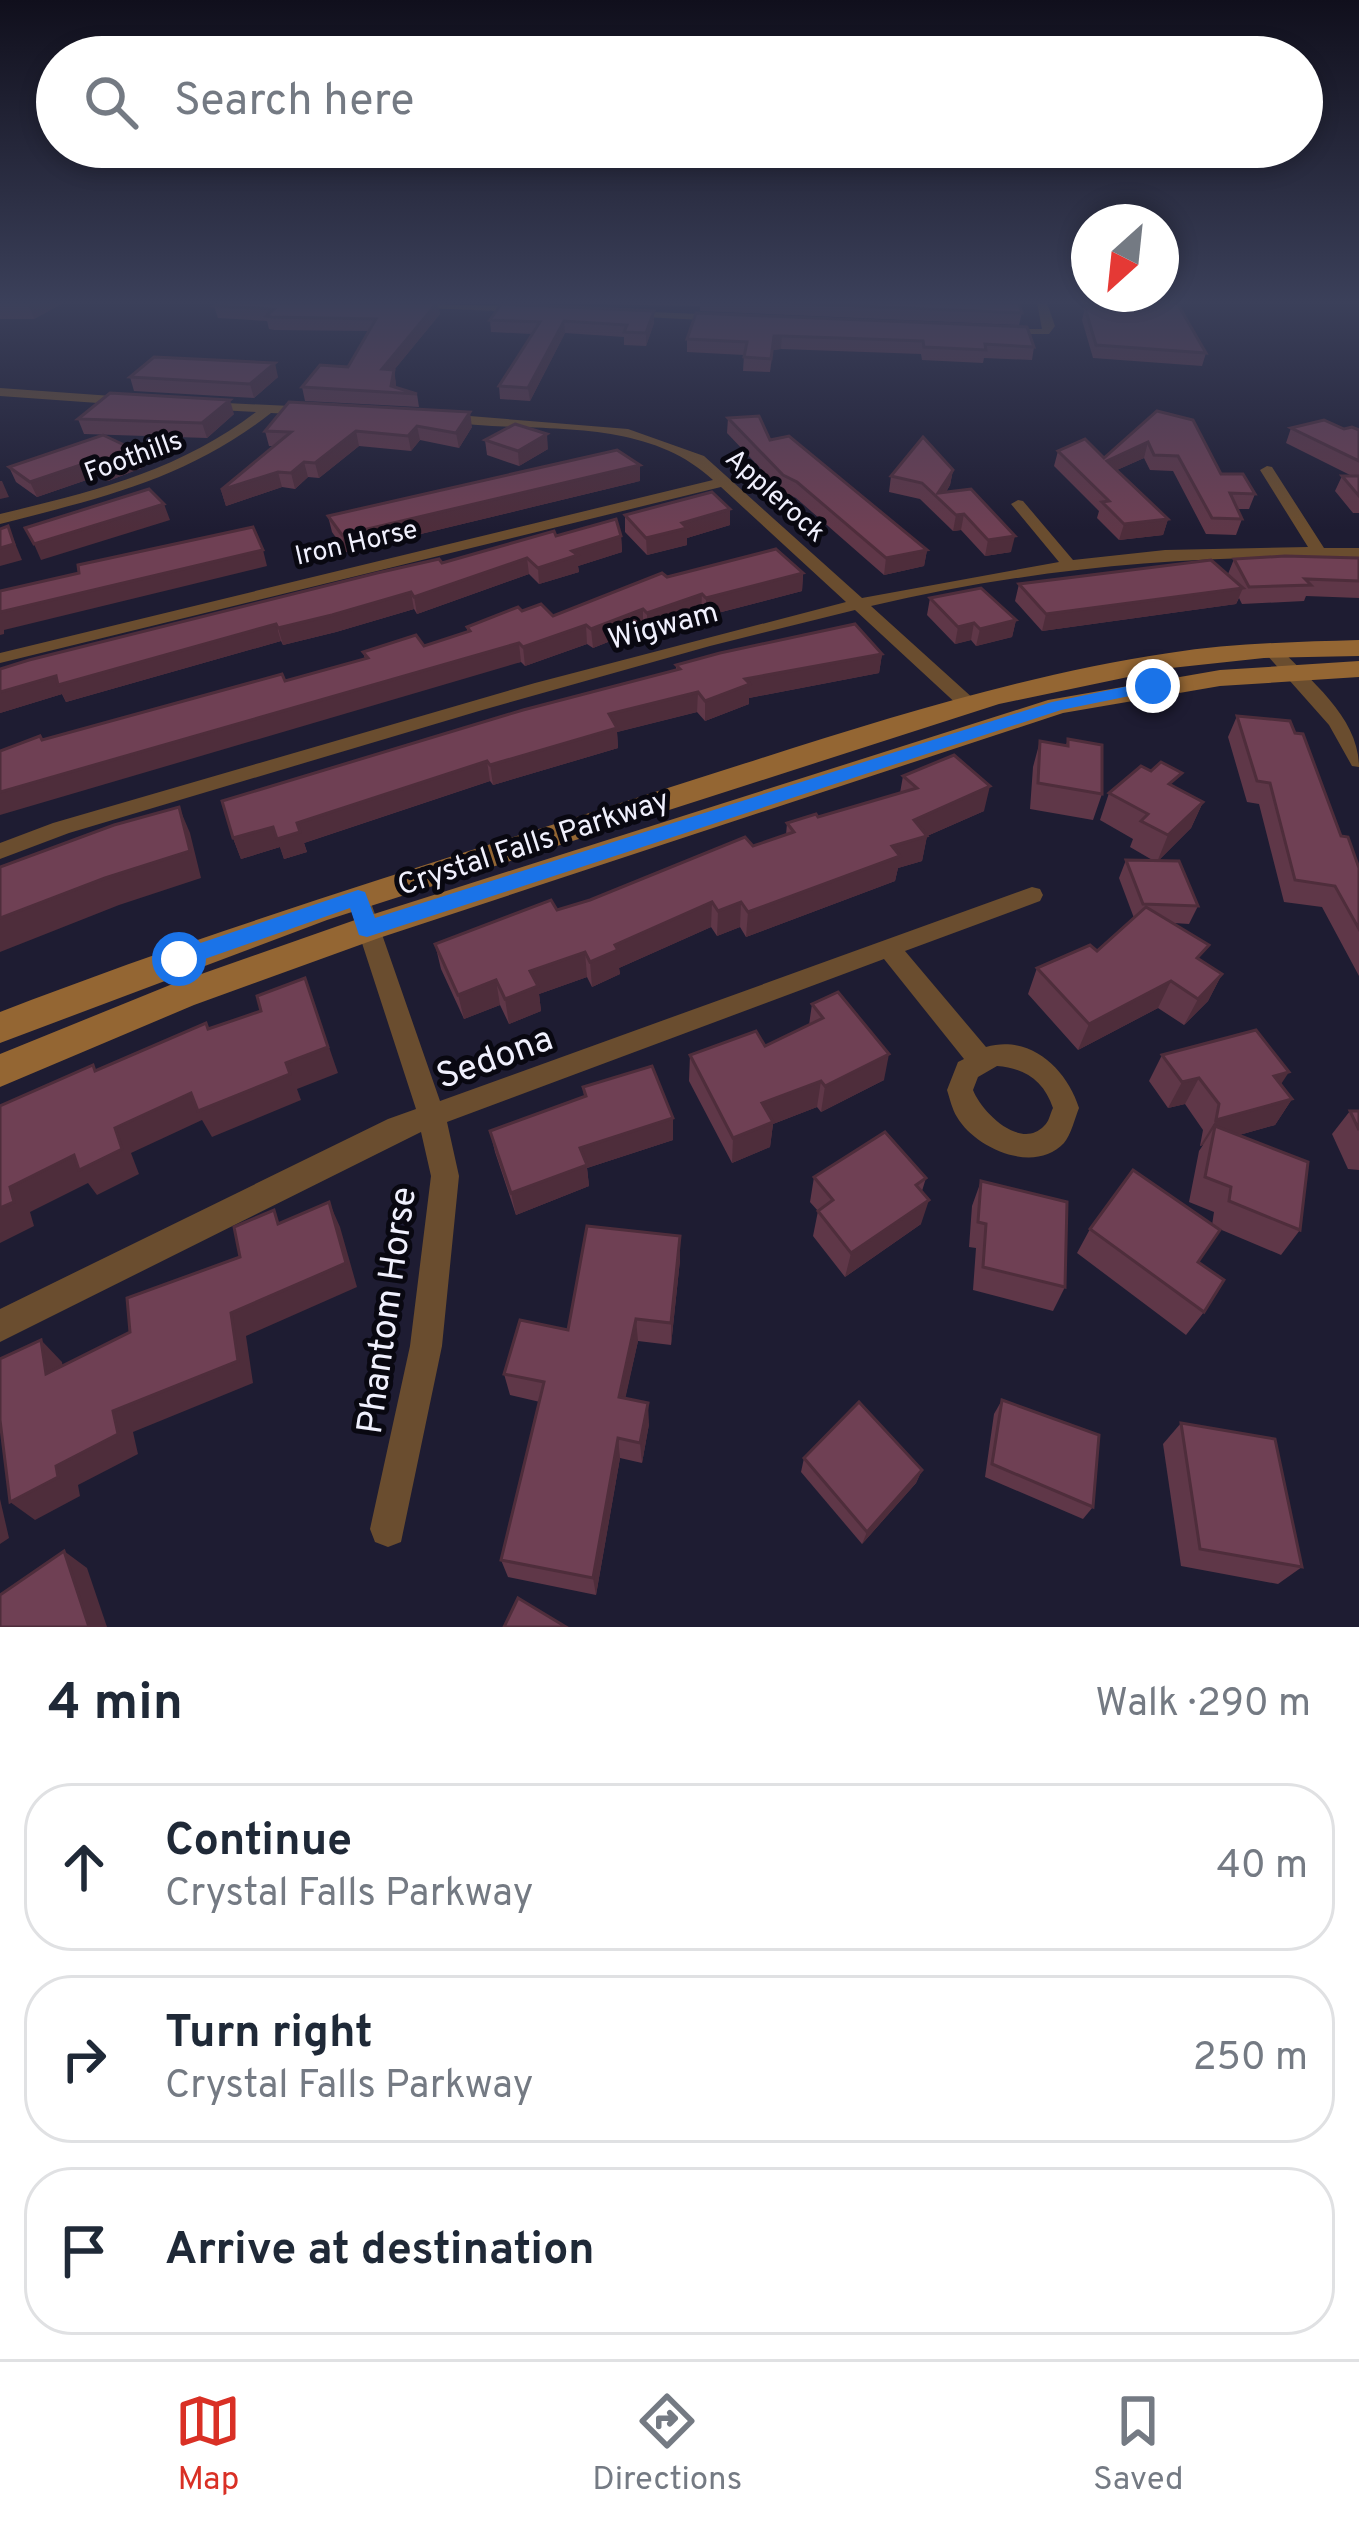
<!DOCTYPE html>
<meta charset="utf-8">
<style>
body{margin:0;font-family:Overpass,sans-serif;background:#f6f6f7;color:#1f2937}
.compass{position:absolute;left:1071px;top:204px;width:108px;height:108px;border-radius:50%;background:#fff;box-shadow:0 6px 18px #0003;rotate:207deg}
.stop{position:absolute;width:36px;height:36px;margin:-27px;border:9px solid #1a73e8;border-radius:50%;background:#fff}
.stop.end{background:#1a73e8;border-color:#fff;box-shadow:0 3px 12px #0008}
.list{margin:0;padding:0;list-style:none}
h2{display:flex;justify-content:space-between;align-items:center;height:156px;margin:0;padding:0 48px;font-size:51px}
h2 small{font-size:39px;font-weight:400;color:#747a83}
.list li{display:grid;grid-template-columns:78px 1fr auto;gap:36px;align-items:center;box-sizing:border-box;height:168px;margin:0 24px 24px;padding:0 24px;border:3px solid #e0e1e3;border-radius:48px}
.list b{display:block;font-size:45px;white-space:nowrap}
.list p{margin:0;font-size:39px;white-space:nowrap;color:#747a83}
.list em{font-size:39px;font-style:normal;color:#747a83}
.icon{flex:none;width:66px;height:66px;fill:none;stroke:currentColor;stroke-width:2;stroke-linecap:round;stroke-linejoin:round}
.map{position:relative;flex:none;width:1359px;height:1627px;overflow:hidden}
.search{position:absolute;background:#fff;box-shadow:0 6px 18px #0003;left:36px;right:36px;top:36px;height:132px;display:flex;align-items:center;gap:30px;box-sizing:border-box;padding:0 42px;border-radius:66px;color:#747a83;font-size:45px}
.sheet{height:732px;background:#fff}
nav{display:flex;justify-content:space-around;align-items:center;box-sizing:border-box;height:168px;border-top:3px solid #e0e1e3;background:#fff;font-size:33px;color:#747a83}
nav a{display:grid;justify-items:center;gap:6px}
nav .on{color:#d93025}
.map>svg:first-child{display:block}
</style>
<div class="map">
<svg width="1359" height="1627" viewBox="0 0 1359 1627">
<rect width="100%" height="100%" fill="#1e1c32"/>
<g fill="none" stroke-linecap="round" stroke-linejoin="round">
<!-- minor -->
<g fill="#6a4d2f" fill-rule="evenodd">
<path d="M368,303L525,306L530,309L525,312L373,306Z"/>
<path d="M1037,303H1047L1055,326L1049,334H1002L1000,332L1006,329H1042Z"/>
<path d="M628,311L723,315L728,318L723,321L624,316Z"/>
<path d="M0,388L126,397L132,401L126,405L0,396Z"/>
<path d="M205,402L312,407L318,411L312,415L271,413C187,479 101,498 0,524V514C92,492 179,471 256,412L200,409V403Z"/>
<path d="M445,414L628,429L704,456L862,598L1059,562L1011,504L1018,500L1023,501L1073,560L1165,550L1308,547L1260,470L1267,466L1272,467L1324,548H1359V558C1194,554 1032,568 871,606L975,700L977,704L975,708H961L855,610L710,646L479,711L69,833L0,859V843L53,823L535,683L846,602L721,487L0,663V653L713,480C641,413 530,435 440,421L439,418Z"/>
<path d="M1272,645L1278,646C1310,681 1359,717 1359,767L1352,766L1329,725L1266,654L1263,650Z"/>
<path d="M1032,887L1040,889L1043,895L1040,901L905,951L986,1047C1030,1034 1067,1069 1079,1108C1075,1118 1071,1135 1064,1143C1034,1175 975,1148 957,1117C952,1109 950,1099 947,1090L958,1062L964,1059L884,959L447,1122L459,1176L442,1346L401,1542L388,1547L375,1542L370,1529L410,1346L431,1176L421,1132L0,1342V1309L388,1119L416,1109L347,897L350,891H366L369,897L440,1101ZM997,1066C1025,1068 1044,1081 1053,1108C1050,1114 1049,1122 1044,1126C1020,1151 981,1111 973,1090L978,1077Z"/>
</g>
<!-- secondary -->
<g fill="#946633" fill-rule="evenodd">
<path d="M1359,640V656L1264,658L1171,668L999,704L327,920L0,1043V1012C206,932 417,868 627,801C806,745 983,681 1169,653C1232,643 1295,642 1359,640Z"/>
<path d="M1359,661V677L1220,686L1063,713L379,938L194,1005L0,1087V1054L170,985L355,920L1048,700L1220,670Z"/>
</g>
</g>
<!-- wall -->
<g fill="#5f3748">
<path d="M0,303H63L34,319H0Z"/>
<path d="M438,303L440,314L394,370L396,387L417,394L419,407L305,401L302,387L348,367L369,331L274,330L269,329L267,321L218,318L214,306Z"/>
<path d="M540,303H1019L1022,313L1019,325L700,311V306Z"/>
<path d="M1088,303H1177L1206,353L1202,366L1093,358L1082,320L1085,308H1093Z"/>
<path d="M696,313L1034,347L1032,360L984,358L983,363L922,360L921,354L781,349L773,350L770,372L743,371L744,355L687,352V339Z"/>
<path d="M490,320L654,323L646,346L624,345V337L565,333L530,401L500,399L499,386L532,334L491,332Z"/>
<path d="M130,377H278L254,398L134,391Z"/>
<path d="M289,402L472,427L459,448L420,440L411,451L359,446L319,478L308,477L295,489L282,487L226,506L221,490L274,446H269L265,431Z"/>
<path d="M1157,411L1221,474L1255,494L1249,509H1237L1242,519L1236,535L1206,534L1173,471L1150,470L1144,458L1117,470L1168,519L1163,535L1119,540L1097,518L1099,511L1054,466L1058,451L1104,458Z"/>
<path d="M234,414L207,438L84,434L78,419Z"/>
<path d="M728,418L770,440L927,550L924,566L884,575L796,498L782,491L727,433Z"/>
<path d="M1291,428L1359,430V513H1353L1335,491L1342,476H1352L1286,443Z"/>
<path d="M103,435L144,467L108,481L98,476L37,497L16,482L9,467Z"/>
<path d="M485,440L548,449L519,466L487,455Z"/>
<path d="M953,470L950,485L946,492L1011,552L985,556L961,530L953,531L920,499L889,492L891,476Z"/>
<path d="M640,481L346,552L332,532L328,516Z"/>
<path d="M625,515L730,525L687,538V545L647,555L625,532Z"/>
<path d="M556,536H621L622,552L578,566L579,572L539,584L529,574L417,614L414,609L336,632L283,645L281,641L66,702L62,694L0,713V669Z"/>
<path d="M1359,558V598L1306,596L1304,601L1242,604L1239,598L1236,604L1042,631L1015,601L1019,584L1228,574L1234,559Z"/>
<path d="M803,573L802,591L706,616L701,612L647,631L643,628L593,648L587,644L525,666L521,662L42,740L285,681L365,659L363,652L424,646L467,632V627L522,611L553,616L667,577Z"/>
<path d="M930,598L1016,620L1012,637L976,646L971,640L955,644L927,615Z"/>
<path d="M882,654L879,673L749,698V704L705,721L697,712L617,732L618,748L493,785L490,781L304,843L307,852L284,859L280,847L241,859L233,838L676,670V665Z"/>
<path d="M1237,716L1341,836L1359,868V976L1322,907L1284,902L1259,804L1247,802L1228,737Z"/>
<path d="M1068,739L1102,794L1093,820L1030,809L1033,767L1040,741L1066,745Z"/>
<path d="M903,776L984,811L927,836L922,861L898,868L895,881L746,937L740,927L717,936L711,927L619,968L620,974L592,987L587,977L539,994L541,1011L509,1024L500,1005L464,1019L441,969L435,944L590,900L786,835L787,823L818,817L900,793Z"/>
<path d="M1176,788L1203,802L1191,828L1158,861L1198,906L1189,924L1174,923L1201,961L1222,974L1208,1001L1184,1025L1158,1008L1078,1050L1028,994L1037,968L1097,951L1134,918L1119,878L1126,860L1154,861L1130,847L1133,839L1100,820L1109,793Z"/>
<path d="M812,1004L884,1080L821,1112L817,1107L773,1124L770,1147L732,1163L689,1081L690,1055L765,1046L809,1025Z"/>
<path d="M1162,1055L1281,1085L1292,1099L1275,1125L1239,1135L1300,1230L1281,1255L1217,1228L1198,1262L1204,1312L1186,1335L1077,1253L1090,1229L1212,1225L1214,1212L1189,1202L1199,1151L1203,1145L1200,1146L1203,1130L1185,1104L1168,1108L1149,1081Z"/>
<path d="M583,1087L673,1118V1140L587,1168L589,1186L516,1215L495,1152L490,1131L584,1096Z"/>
<path d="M1350,1111H1359V1170L1348,1169L1332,1134Z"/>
<path d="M814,1177L926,1178L922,1191L921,1224L845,1277L813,1236L818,1211L810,1202Z"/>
<path d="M981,1181L1065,1287L1053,1311L973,1290L976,1248L969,1247L972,1206Z"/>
<path d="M680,1236V1260L671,1345L638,1341L625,1398L649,1424L642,1463L620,1458L596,1595L508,1577L501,1560L540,1402L510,1395L504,1374L568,1330Z"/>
<path d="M1002,1400L1093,1507L1083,1519L985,1477L994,1414Z"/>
<path d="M1181,1423L1302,1567L1278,1584L1181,1566L1163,1444Z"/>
<path d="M804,1458L922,1470L916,1483L862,1544L801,1472Z"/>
</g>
<!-- shaded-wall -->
<g fill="#4e2d3b">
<path d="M28,303H63L34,319Z"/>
<path d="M437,303L440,314L394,370L396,383L395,392L382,369Z"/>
<path d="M654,311V323L646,346V333Z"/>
<path d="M564,321L565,333L530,401L528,388Z"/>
<path d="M774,336H782L781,349L773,350L770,372Z"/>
<path d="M275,363L278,377L254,398L250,384Z"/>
<path d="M230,400L234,414L207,438L202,423Z"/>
<path d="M470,412L472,427L459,448L456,433Z"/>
<path d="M417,426L420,440L411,451L408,436Z"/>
<path d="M356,431L359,446L319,478L315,463Z"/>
<path d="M547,434L548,449L519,466L518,451Z"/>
<path d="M1148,442L1144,458L1103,476L1107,461Z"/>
<path d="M139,452L144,467L108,481L102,465Z"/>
<path d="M92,461L98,476L37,497L30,482Z"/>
<path d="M304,462L308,477L295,489L291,473Z"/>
<path d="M640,465V481L346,552L342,535Z"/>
<path d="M953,470L950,485L941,500L938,493Z"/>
<path d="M278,472L282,487L226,506L221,490Z"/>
<path d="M0,481H2L9,497L0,499Z"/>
<path d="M164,504L170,520L41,560L34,544Z"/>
<path d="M730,509V525L687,538V545L647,555L646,538L682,523Z"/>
<path d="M964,514L961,530L953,531L956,515Z"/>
<path d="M1168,519L1163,535L1119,540L1124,524Z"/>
<path d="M8,526L22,560L0,566V548Z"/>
<path d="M621,536L622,552L578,566L579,572L539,584L538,568L572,551Z"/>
<path d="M1015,536L1011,552L985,556L988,540Z"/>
<path d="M263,550L267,566L4,630V634L0,635V612Z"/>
<path d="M927,550L924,566L884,575L886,558Z"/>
<path d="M527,558L529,574L417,614L414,597Z"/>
<path d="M803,573L802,591L706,616V598Z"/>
<path d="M1243,588L1236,604L1042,631L1046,614Z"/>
<path d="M411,592L414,609L336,632L283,645L278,628Z"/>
<path d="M702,594L701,612L647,631V613Z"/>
<path d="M643,609V628L593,648L591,629Z"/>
<path d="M1016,620L1012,637L976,646L980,629Z"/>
<path d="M974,623L971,640L955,644L958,627Z"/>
<path d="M276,624L281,641L66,702L62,694L0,713V692L56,676Z"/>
<path d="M586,625L587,644L525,666L523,647Z"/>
<path d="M519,643L521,662L0,815V792Z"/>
<path d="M882,654L879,673L749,698V704L705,721V701L745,679Z"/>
<path d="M698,692L697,712L617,732L618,748L493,785L490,765L609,714Z"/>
<path d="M487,761L490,781L304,843L307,852L284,859L280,847L241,859L233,838L273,827L297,823Z"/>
<path d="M990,786L984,811L927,836L922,861L898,868L895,881L746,937L748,912L892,846L914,820Z"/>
<path d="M1203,802L1191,828L1157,862L1168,835Z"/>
<path d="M179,807L190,833L201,878L119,905L0,952V918Z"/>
<path d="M712,902L711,927L619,968L620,974L592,987L590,962L615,945Z"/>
<path d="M741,902L740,927L717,936L718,911Z"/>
<path d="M585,952L587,977L539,994L541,1011L509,1024L505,999L530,971Z"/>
<path d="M1222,974L1208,1001L1184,1025L1198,999Z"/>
<path d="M305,978L338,1073L297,1089L301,1100L212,1137L202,1120L131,1153L139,1174L97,1195L88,1183L30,1212L34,1226L0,1243V1208L10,1187L115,1128L191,1093L286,1063Z"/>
<path d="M496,980L500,1005L464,1019L458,995Z"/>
<path d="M1171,981L1158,1008L1078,1050L1089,1024Z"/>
<path d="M889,1054L884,1080L821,1112L825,1086Z"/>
<path d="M1289,1072L1272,1098L1274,1076Z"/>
<path d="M1199,1078L1185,1104L1168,1108L1182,1082Z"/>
<path d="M821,1081L817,1107L773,1124L770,1147L732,1163L733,1138L762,1103Z"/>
<path d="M1292,1099L1275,1125L1211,1143L1215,1126L1203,1145L1200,1146L1216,1120Z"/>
<path d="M673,1118V1140L587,1168L589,1186L516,1215L511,1193L580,1148Z"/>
<path d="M929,1200L921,1224L845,1277L851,1253Z"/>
<path d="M329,1202L340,1227L357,1287L246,1336L253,1383L133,1432L138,1454L78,1485L80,1496L35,1520L10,1502L56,1466L113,1411L231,1313Z"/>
<path d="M680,1236V1260L671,1345V1323Z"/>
<path d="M636,1319L638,1341L621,1418L619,1397Z"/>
<path d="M41,1340L62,1362L68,1395L46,1374Z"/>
<path d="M648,1403L649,1424L642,1463L640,1443Z"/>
<path d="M618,1438L620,1458L596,1595L593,1578Z"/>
<path d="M922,1470L916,1483L862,1544L867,1532Z"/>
<path d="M0,1499L9,1538L0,1544Z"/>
<path d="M64,1551L87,1568L107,1627H89Z"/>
</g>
<!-- building -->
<g fill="#6f4054" stroke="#4e2d3b" stroke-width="3">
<path d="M219,303H437L382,369L394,370L391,386L417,394L302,387L320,365L348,367L376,319L271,317L266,316L274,309L214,306Z"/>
<path d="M788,303H1019L1022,313Z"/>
<path d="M1102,303H1177L1206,353L1096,345L1085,308H1108Z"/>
<path d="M501,304L654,311L646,333L624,332L627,325L564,321L528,388L499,386L540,322L490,320Z"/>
<path d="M696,313L1027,327L1034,347L985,344L986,350L924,347L923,341L782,336H774L771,359L744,357L747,342L687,339Z"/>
<path d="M154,357L275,363L250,384L130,377Z"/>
<path d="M110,393L230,400L202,423L78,419Z"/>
<path d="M289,402L470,412L456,433L417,426L408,436L356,431L315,463L304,462L291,473L278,472L221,490L291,432L265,431Z"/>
<path d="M1157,411L1193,420L1221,474H1243L1255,494L1230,493L1242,519L1212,518L1178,456L1154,455L1148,442L1107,461L1168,519L1124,524L1102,502L1109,501L1058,451L1085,439L1104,458Z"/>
<path d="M759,416L770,440L789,436L927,550L886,558L797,482L783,475L728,418Z"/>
<path d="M1324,420L1344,429L1352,427L1359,430V461L1291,428Z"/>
<path d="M515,424L547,434L518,451L485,440Z"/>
<path d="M103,435L139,452L102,465L92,461L30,482L9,467Z"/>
<path d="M923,437L953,470L938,493L971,489L1015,536L988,540L964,514L956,515L922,483L891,476Z"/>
<path d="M617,450L640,465L342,535L328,516Z"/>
<path d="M1342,476H1359V496Z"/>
<path d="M149,489L164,504L34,544L25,528Z"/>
<path d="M712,492L730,509L682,523L687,528L646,538L625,515Z"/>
<path d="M616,519L621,536L572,551L578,555L538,568L527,558L414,597L411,592L332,615L278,628L276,624L58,685L56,676L0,692V669L29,660L377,573L439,559L442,563L554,531L556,536Z"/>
<path d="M8,526L14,544L0,548V529Z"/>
<path d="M253,527L263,550L0,612V591L79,573L78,565Z"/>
<path d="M776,549L803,573L706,598L702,594L647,613L643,609L591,629L586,625L523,647L519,643L0,792V751L40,736L42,740L282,674L285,681L368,658L363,652L416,635L424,646L470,631L467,627L518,607L522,611L541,604L553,616L662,573L667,577Z"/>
<path d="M1285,556L1359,558V581L1305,579L1311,585L1249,587L1234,559Z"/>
<path d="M1211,560L1243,588L1046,614L1019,584Z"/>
<path d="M981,588L1016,620L980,629L974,623L958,627L930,598Z"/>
<path d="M855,624L882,654L745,679L750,684L705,701L698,692L609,714L617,728L490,765L487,761L297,823L300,832L277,839L273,827L233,838L222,801L523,710L680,669L676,665L720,653Z"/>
<path d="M1237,716L1290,721L1295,733L1303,734L1341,836L1348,837L1359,868V929L1335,886L1295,880L1270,783L1257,781Z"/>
<path d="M1068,739L1102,745V794L1038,783L1040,741L1068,746Z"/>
<path d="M954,755L990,786L914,820L927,836L892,846L900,856L748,912L741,902L718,911L712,902L615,945L618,950L590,962L585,952L530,971L538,986L505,999L496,980L458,995L435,944L551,900L557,910L590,900L745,837L753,846L794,832L787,823L816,814L818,817L917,788L903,776Z"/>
<path d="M1161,762L1182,773L1169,784L1203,802L1168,835L1141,821L1148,814L1109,793L1141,766L1151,771Z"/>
<path d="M179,807L190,851L105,878L0,918V867L114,825Z"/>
<path d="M1126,860L1179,861L1198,906L1143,904Z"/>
<path d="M1146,907L1209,945L1197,958L1222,974L1198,999L1171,981L1089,1024L1037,968L1090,945L1097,951Z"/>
<path d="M305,978L328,1047L286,1063L290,1074L198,1111L191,1093L115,1128L122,1149L79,1170L74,1155L10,1187L14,1202L0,1208V1106L93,1065L95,1071L206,1023L208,1029L261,1011L257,996Z"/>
<path d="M838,992L889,1054L825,1086L821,1081L762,1103L773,1122L733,1138L690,1055L756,1031L765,1046L823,1018L812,1004Z"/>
<path d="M1256,1030L1289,1072L1274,1076L1292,1099L1216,1120L1219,1104L1199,1078L1182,1082L1162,1055Z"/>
<path d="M652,1066L673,1118L580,1148L587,1165L511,1193L490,1131L586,1096L583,1087Z"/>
<path d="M1350,1111H1359V1130Z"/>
<path d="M1215,1126L1308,1162L1300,1230L1229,1201L1231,1187L1205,1177Z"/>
<path d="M885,1132L926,1178L916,1185L929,1200L851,1253L818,1211L833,1200L814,1177Z"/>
<path d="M1133,1170L1220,1230L1198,1262L1224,1280L1204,1312L1090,1229Z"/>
<path d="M981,1181L1067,1202L1065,1287L983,1267L986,1224L978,1222Z"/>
<path d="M329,1202L346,1263L231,1313L238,1361L113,1411L118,1434L56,1466L58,1477L10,1502L0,1420V1359L41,1340L46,1374L130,1332L127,1298L240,1257L234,1227L274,1210L278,1224Z"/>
<path d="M587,1226L680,1236L671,1323L636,1319L619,1397L648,1403L640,1443L618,1438L593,1578L501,1560L544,1382L504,1374L520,1320L568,1330Z"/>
<path d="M1002,1400L1099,1435L1093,1507L992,1464Z"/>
<path d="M859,1402L922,1470L867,1532L804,1458Z"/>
<path d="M1181,1423L1275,1439L1302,1567L1200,1549Z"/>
<path d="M64,1551L89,1627H0V1595Z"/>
<path d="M518,1598L566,1627H504Z"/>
</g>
<!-- sky -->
<linearGradient id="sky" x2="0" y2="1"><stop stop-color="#100f1c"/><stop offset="0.57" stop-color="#3b405a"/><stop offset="1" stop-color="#3b405a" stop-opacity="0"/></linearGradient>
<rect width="1359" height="530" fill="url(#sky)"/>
<!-- route -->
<path fill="#1a73e8" d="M1153,681L1159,683V690L1061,710L367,937L359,935L350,908L179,968L168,959L171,953L358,890L365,892L375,918L1052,702Z"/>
<g text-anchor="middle" stroke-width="10" stroke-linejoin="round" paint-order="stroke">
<!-- far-street labels -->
<g font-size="27" fill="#f0f0fd" stroke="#090811">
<text transform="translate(133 456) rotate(-20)" y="9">Foothills</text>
<text transform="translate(776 495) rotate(42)" y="9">Applerock</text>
<text transform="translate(356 542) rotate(-13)" y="9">Iron Horse</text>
</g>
<!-- street labels -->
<g font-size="30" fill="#f0f0fd" stroke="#090811">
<text transform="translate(663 625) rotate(-15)" y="10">Wigwam</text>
<text transform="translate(533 842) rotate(-18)" y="10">Crystal Falls Parkway</text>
</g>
<!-- near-street labels -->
<g font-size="36" fill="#f0f0fd" stroke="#090811">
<text transform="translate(494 1056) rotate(-20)" y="13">Sedona</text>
<text transform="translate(385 1310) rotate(-82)" y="13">Phantom Horse</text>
</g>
</g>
</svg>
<svg class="compass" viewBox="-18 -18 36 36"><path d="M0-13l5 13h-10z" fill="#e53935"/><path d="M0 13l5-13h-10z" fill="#747a83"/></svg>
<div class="stop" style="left:179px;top:959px"></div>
<div class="stop end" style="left:1153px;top:686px"></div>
<div class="search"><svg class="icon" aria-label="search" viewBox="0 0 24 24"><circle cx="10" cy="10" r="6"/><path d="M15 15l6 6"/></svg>Search here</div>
</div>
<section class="sheet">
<h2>4 min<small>Walk · 290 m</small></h2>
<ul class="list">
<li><svg class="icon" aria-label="ahead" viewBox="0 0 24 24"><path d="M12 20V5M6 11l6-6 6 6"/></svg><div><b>Continue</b><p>Crystal Falls Parkway</p></div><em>40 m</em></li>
<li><svg class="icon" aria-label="right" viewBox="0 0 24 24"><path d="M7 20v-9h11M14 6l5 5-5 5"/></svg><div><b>Turn right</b><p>Crystal Falls Parkway</p></div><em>250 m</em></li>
<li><svg class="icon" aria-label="arrive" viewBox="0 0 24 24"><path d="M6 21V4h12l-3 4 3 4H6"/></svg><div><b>Arrive at destination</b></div></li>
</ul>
</section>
<nav>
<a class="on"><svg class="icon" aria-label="map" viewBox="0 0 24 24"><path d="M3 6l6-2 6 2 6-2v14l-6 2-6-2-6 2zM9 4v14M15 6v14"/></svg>Map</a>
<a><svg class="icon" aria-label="directions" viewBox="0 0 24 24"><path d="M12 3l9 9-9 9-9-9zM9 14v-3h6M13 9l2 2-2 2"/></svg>Directions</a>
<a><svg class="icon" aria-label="saved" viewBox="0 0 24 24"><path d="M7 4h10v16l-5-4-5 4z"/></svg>Saved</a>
</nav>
